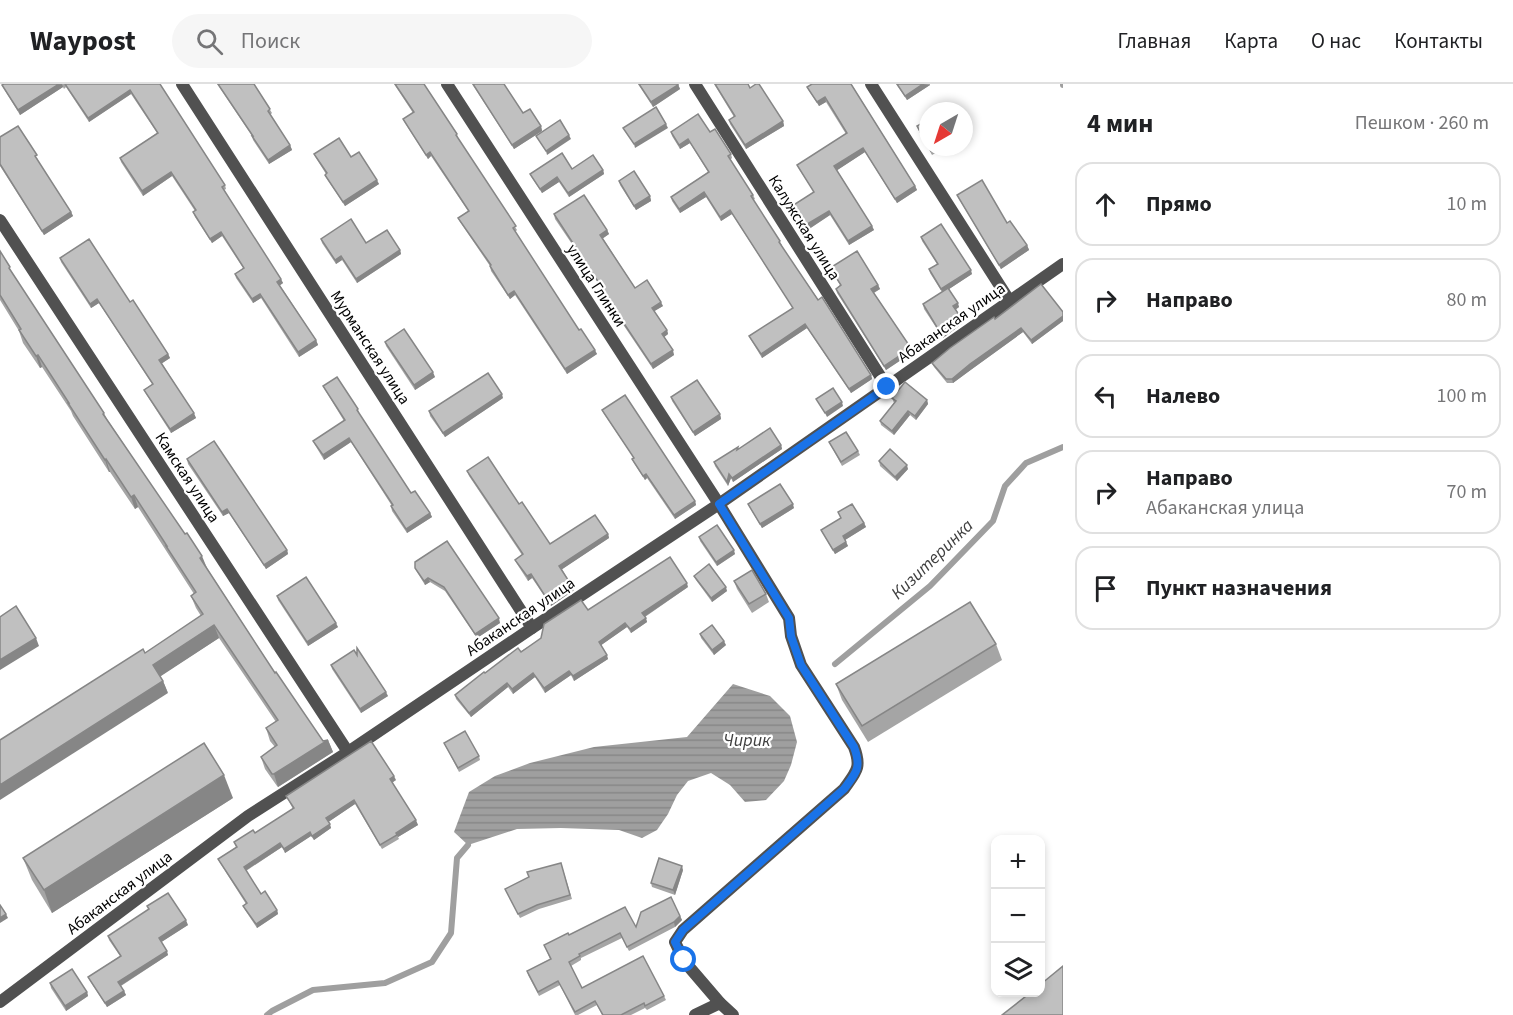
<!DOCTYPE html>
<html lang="ru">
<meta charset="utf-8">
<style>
body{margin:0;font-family:"Source Sans 3",sans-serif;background:#f6f6f6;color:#202124}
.controls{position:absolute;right:18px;bottom:18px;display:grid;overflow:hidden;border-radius:12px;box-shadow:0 3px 9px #0003}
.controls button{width:54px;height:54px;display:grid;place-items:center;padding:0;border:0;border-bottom:2px solid #e0e0e0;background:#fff;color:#202124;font:30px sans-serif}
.compass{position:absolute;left:919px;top:18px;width:54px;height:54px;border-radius:50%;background:#fff;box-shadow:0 3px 9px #0003;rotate:219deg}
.stop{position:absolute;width:18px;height:18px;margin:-14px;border:4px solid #1a73e8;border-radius:50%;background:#fff}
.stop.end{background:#1a73e8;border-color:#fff;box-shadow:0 2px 6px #0008}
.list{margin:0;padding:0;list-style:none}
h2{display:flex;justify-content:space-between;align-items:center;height:78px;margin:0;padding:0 24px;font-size:26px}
h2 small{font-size:20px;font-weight:400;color:#757577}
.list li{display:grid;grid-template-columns:39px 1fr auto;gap:18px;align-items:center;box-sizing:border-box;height:84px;margin:0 12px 12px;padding:0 12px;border:2px solid #e0e0e0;border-radius:18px}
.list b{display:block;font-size:22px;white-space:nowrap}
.list p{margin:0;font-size:20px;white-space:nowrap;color:#757577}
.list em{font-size:20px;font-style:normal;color:#757577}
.icon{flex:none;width:33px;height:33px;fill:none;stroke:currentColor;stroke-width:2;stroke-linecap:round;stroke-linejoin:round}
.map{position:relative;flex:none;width:1063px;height:931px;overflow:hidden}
header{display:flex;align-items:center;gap:36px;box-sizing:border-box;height:84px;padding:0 30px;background:#fff;border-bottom:2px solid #e0e0e0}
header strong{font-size:28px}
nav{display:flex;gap:33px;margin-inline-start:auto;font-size:21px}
.search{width:420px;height:54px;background:#f6f6f6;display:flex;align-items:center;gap:15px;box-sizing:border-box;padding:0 21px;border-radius:33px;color:#757577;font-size:22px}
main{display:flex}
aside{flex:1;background:#fff}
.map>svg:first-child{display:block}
</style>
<header>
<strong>Waypost</strong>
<div class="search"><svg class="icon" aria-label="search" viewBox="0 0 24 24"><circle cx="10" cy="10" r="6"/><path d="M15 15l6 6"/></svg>Поиск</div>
<nav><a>Главная</a><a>Карта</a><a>О нас</a><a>Контакты</a></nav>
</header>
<main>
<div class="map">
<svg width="1063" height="931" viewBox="0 0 1063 931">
<defs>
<pattern id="water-rules" width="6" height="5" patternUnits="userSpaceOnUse" patternTransform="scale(1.5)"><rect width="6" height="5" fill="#9f9f9f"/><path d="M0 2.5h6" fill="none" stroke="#878787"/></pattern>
</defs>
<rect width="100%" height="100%" fill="#fff"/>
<!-- water -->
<path fill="url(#water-rules)" d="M733,600L770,612L790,632L797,658L791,681L784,697L766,716L745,718L730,701L711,689L688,697L677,711L668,730L657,746L642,754L619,746L561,744L517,745L468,761L454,748L469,708L495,692L530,679L594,663L687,653Z"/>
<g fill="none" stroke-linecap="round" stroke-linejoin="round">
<!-- stream -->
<g stroke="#9f9f9f" stroke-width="6">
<path d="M1063,0V1"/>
<path d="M835,580L930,502L993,437L1005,402L1026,379L1063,363"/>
<path d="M267,931L272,927L313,906L385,899L432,878L451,849L457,774L468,761"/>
</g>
<!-- street -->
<g stroke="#515151" stroke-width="12">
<path d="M182,0L532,544"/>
<path d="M447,0L719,420L789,534L791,552L801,581L854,663C862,684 856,688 844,705L683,846L675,858L684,877L720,919L733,931"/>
<path d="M695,0L887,303"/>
<path d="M871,0L1009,216"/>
<path d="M0,136L348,668"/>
<path d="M0,918L248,732L348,668L532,544L719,420L1063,180"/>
<path d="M695,931L720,919"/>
</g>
</g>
<!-- wall -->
<g fill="#a5a5a5">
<path d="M4,0H158L225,101L226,105L224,106L283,199L280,201L316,256L318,261L299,273L261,214L253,219L236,194L235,190L243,184L222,152L212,159L195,133L193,128L195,127L172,92L143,112L121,78L120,74L157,49L131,10L89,38L66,3L64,5L63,3L20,31L4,5L2,1Z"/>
<path d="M217,0H254L272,29L270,31L290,61L292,66L269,80L253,56L252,52Z"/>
<path d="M394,0H424L457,50L458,55L517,146L515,148L579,246L597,270L567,290L515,211L510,215L491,187L490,182L460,138L458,134L468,127L431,72L428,75L405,39L403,35L413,29Z"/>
<path d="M472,0H504L523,29L541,42L542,47L514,65Z"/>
<path d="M638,0H678L680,5L653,23Z"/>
<path d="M714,0H748L750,4L783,37L784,42L746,65L730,40L729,36L734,33Z"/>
<path d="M812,0H852V1L915,102L917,106L897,119L865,68L837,86L874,146L849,161L830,131L806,147L793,126L792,122L814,108L799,85L797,81L846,50L826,18L819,22L809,7L807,3Z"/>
<path d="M896,0H930V1L907,16Z"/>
<path d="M928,36V63H946L932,71L919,47L917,42Z"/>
<path d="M671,48H710L731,70L732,74L730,76L753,111L755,115L753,116L782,161L781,162L871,291L872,295L851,309L807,244L762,274L751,256L749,252L793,224L732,130L721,137L706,113L680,129L672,117L671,113L708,88L690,59L680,65L672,52Z"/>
<path d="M0,53L38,75L37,76L71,128L73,132L44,151L0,82Z"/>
<path d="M314,70L351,73L379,100L345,122L327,95L325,91L326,90L316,74Z"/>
<path d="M572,85L603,86L604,90L569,113L559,98L542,109L532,94L530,90Z"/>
<path d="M619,97L650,112L651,117L636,126L620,101Z"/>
<path d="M957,111L1007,139L1027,161L1029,166L1001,185L959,115Z"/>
<path d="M554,130L607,146L609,150L603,154L635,204L663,222L654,227L667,246L668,250L664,253L674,271L653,285L612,224V219L555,135Z"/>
<path d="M921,153L972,190L949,205L959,223L956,225L963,239L943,254L924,225L923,220L942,208L930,189L929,185L937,180L922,157Z"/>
<path d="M321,155L366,159L400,166L401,170L357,199L342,176L336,180L322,159Z"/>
<path d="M0,167L14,192L104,329L107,335L207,484L275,589L323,657L328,656L333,668L278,703L277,702L265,685L261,673L275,663L270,657L266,644L276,638L219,554L160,592L163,597L168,609L145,569L201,532L196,524L191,512L194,510L138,423L135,425L110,388H109L73,332L71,327L42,283L40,284L23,259L19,247L0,216Z"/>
<path d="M60,174L130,218L168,270L170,274L162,279L196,334L171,349L146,310L144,306L152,300L99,219L91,224L61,178Z"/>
<path d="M830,184L878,201L880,205L874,209L911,264L913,268L886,286L837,209L836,205L840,201Z"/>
<path d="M1063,228V237L1032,260L1023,248L972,285L953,299H947L934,283L932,279L995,235Z"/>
<path d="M385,258L435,293L415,306L386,262Z"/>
<path d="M323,302L358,325L359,330L411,409L430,429L432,433L407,449L392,427L391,422H392L351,358L324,376L315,361L313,357L344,337L325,306Z"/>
<path d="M671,313L720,330L721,335L695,352L672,317Z"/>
<path d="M503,314L445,353L430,332L429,327Z"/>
<path d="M892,314L927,316L928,320L916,336L910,331L894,351L881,341L880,337L894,319Z"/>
<path d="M602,326L695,417L696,421L675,435L647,394L645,396L634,379L632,375L634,374L604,330Z"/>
<path d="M829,358L858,367L860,371L842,382Z"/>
<path d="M781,361L782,365L733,398L731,394L728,402L715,382L714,378L739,365Z"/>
<path d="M187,375L287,466L288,470L266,485L229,429L223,432L188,380Z"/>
<path d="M879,377L908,385L897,397L880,382Z"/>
<path d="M467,387L519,420L550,460L608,450L609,454L562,485L572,502L574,506L551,522L532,494L528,497L517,480L515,476L522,471L469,392Z"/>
<path d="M748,420L794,424L762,444L750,424Z"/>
<path d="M838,428L864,439L866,443L845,456L848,462L835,470L821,446L841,434Z"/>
<path d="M699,453L735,470L717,482L700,457Z"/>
<path d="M415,484L500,539L477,554L445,507L430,498L425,501L417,488Z"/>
<path d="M694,492L727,507L712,518L696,496Z"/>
<path d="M734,497L766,510L769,518L752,529L737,505Z"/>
<path d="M688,503L645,533L647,538L631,549L627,543L601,561L608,575L574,597L571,591L545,609L535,593L513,610L508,603L471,633L456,615L455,611L485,589L588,526Z"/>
<path d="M277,512L338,543L308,562L278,516Z"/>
<path d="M700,550L726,561L714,571L701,554Z"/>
<path d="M996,560L1002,576L868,658L842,616L836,600Z"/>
<path d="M331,581L388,612L361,629L332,585Z"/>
<path d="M444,659L479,672L480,676L459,688Z"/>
<path d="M396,696L392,699L418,741L398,753L399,755L382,765L355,720L328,738L331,744L314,756L311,752L285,769L282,763L246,787L261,810L277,826L278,830L257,844L245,826L243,822L246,820L220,779L218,775L236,763L234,758L255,749L293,725L286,712Z"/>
<path d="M233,714L52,829L32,796L23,774Z"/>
<path d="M561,779L572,815L539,825L520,834L505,805Z"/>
<path d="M683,786L675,811L652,803L651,799Z"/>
<path d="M147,822L188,841L161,858L168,871L121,902L126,911L107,923L90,897L88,893L120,872L109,856L108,852L149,825Z"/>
<path d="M680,832L682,836L675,843L629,867L622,854L581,874V876L571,882L582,904L664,912L666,916L647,926L645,924L631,931H602L597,921L578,931H575L560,901L539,912L528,891L527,887L550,875L544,861L569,851L636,843Z"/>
<path d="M50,899L87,908L88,912L66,927L51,904Z"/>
</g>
<!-- shaded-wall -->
<g fill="#868686">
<path d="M59,0H62L63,3L20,31L18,26Z"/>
<path d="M923,0L930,1L907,16L905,12Z"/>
<path d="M678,1L680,5L653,23L651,18Z"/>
<path d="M130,6L131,10L89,38L88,34Z"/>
<path d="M825,13L826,18L819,22L817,18Z"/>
<path d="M783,37L784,42L746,65L745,61Z"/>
<path d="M666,40L668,44L635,64L634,60Z"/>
<path d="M541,42L542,47L514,65L512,61Z"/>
<path d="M569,51L571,55L547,71L546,67Z"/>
<path d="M688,55L690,59L680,65L679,61Z"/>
<path d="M290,61L292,66L269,80L268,76Z"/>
<path d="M863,64L865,68L836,87L834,82Z"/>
<path d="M430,68L431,72L428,75L426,71Z"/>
<path d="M603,86L604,90L569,113L568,109Z"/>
<path d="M171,88L172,92L143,112L142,107Z"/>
<path d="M557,93L559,98L542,109L540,105Z"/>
<path d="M377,96L379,100L345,122L343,118Z"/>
<path d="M915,102L917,106L897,119L895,115Z"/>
<path d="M704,108L706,113L680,129L679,125Z"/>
<path d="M650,112L651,117L636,126L634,122Z"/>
<path d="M730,126L732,130L721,137L720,133Z"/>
<path d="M829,127L830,131L806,147L804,142Z"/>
<path d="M71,128L73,132L44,151L42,147Z"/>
<path d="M872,142L874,146L849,161L848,157Z"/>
<path d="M607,146L609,150L602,155L600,151Z"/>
<path d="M221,148L222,152L212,159L210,155Z"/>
<path d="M1027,161L1029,166L1001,185L999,181Z"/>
<path d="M400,166L401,170L357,199L356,195Z"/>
<path d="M341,172L342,176L336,180L335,176Z"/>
<path d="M971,186L972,190L943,209L941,205Z"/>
<path d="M281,195L283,199L279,202L277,198Z"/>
<path d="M878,201L880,205L873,209L871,205Z"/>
<path d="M514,207L515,211L510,215L508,211Z"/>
<path d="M260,210L261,214L253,219L252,215Z"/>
<path d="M97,215L99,219L91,224L90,220Z"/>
<path d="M661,218L663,222L653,228L652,224Z"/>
<path d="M958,219L959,223L955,226L953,222Z"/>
<path d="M1063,232V237L1032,260L1031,256Z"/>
<path d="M962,235L963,239L943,254L941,250Z"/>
<path d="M805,240L807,244L762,274L761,270Z"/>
<path d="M1021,244L1023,248L972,285L953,299L952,295L970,280Z"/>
<path d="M667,246L668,250L663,254L662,250Z"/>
<path d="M316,256L318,261L299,273L298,268Z"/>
<path d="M911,264L913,268L886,286L884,282Z"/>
<path d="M595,266L597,270L567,290L565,285Z"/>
<path d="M673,266L674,271L653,285L651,280Z"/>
<path d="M168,270L170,274L161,280L159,276Z"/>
<path d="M38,271L42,283L40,284L36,272Z"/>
<path d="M433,288L435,293L415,306L414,301Z"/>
<path d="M871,291L872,295L851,309L849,305Z"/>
<path d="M502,310L503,314L445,353L443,349Z"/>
<path d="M927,316L928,320L916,336L915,332Z"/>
<path d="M842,318L843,322L827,333L825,329Z"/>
<path d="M908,327L910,331L894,351L892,347Z"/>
<path d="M194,329L196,334L171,349L170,345Z"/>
<path d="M720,330L721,335L695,352L693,348Z"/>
<path d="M349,354L351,358L324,376L323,371Z"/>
<path d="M781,361L782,365L733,398L732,394Z"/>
<path d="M106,375L110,388H109L105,376Z"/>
<path d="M907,381L908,385L897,397L895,393Z"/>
<path d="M646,390L647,394L645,396L643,392Z"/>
<path d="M729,390L731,394L728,402L727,398Z"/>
<path d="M134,411L138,423L135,425L131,413Z"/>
<path d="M695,417L696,421L675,435L674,431Z"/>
<path d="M793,420L794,424L762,444L760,440Z"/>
<path d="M227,425L229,429L223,432L222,428Z"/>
<path d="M430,429L432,433L407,449L406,445Z"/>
<path d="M864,439L866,443L845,456L843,452Z"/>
<path d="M608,450L609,454L561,486L559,482Z"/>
<path d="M846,458L848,462L835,470L833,466Z"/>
<path d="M287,466L288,470L266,485L264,481Z"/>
<path d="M734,466L735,470L717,482L716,478Z"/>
<path d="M202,472L207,484L200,474Z"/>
<path d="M531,490L532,494L528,497L527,492Z"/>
<path d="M428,494L430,498L425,501L424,497Z"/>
<path d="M687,499L688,503L644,533L642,529Z"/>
<path d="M572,502L574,506L551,522L549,518Z"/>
<path d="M726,503L727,507L712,518L711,514Z"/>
<path d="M499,534L500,539L477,554L475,550Z"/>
<path d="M646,534L647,538L631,549L630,545Z"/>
<path d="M336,539L338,543L308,562L307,558Z"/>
<path d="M625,539L627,543L600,562L599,558Z"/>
<path d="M214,541L219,554L158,594L153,581Z"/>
<path d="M36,554L39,562L0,586V576Z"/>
<path d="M724,557L726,561L714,571L712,566Z"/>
<path d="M607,571L608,575L574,597L573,592Z"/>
<path d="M569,587L571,591L545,609L544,604Z"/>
<path d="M533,589L535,593L513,610L512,605Z"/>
<path d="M163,597L168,609L0,716V701Z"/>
<path d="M507,599L508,603L471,633L469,629Z"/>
<path d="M386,608L388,612L361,629L360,625Z"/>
<path d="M328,656L333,668L278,703L274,690Z"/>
<path d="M224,691L233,714L52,829L44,806Z"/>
<path d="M394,692L396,696L391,699L390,695Z"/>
<path d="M354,716L355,720L327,739L326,734Z"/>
<path d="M416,736L418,741L398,753L396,749Z"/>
<path d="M330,740L331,744L314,756L312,752Z"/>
<path d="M310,748L311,752L285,769L284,765Z"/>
<path d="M280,759L282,763L245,787L244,783Z"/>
<path d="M682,782L683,786L675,811L673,806Z"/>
<path d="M277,826L278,830L257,844L256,840Z"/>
<path d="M6,830L8,834L0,839V834Z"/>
<path d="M680,832L682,836L675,843L674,838Z"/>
<path d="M186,836L188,841L160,859L159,854Z"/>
<path d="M167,867L168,871L120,902L118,898Z"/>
<path d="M124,907L126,911L107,923L105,919Z"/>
<path d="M87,908L88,912L66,927L65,922Z"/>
</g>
<!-- building -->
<g fill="#c0c0c0" stroke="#868686" stroke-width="1.5">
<path d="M4,0H59L18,26L2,1Z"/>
<path d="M65,0H160L225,101L222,103L281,195L277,198L316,256L298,268L260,210L252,215L235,190L244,184L221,148L210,155L193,128L196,126L171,88L142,107L120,74L158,49L130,6L88,34Z"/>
<path d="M218,0H254L270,25L268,27L290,61L268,76L252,52H253Z"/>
<path d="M395,0H424L457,50L456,51L516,142L513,144L579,246L581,245L595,266L565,285L514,207L508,211L490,182L491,181L458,134L469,127L430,68L426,71L403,35L414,28Z"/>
<path d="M473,0H504L523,29L530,25L541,42L512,61Z"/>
<path d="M639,0H678V1L651,18Z"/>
<path d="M715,0H748L750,4L756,0H759L783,37L745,61L729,36L735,32Z"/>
<path d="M812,0H851L915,102L895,115L863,64L834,82L872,142L848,157L829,127L804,142L792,122L814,108L797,81L847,49L825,13L817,18L807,3Z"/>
<path d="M897,0H923L905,12Z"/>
<path d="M656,23L666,40L634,60L623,44Z"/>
<path d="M698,30L710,48L715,45L731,70L728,72L753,111L751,112L780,157L779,158L818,216L822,213L871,291L849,305L805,240L761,270L749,252L793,224L730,126L720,133L704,108L679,125L671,113L709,88L688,55L679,61L671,48Z"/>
<path d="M560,36L569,51L546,67L536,52Z"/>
<path d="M928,36V62L917,42Z"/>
<path d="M18,42L37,71L35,72L71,128L42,147L0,80V53Z"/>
<path d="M339,54L351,73L359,68L377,96L343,118L325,91L327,89L314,70Z"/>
<path d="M929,63H937L931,67Z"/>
<path d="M562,69L572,85L593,71L603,86L568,109L557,93L540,105L530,90Z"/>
<path d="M634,87L650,112L634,122L619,97Z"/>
<path d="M982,96L1007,139L1010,137L1027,161L999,181L957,111Z"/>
<path d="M584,111L607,146L600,151L635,204L647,196L661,218L652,224L667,246L662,250L673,266L651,280L611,220L612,219L554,130Z"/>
<path d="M351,135L366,159L387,146L400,166L356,195L341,172L335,176L321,155Z"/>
<path d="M941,140L971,186L941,205L929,185L938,180L921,153Z"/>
<path d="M89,155L130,218L133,216L168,270L159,276L194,329L170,345L144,306L153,300L97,215L90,220L60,174Z"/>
<path d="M0,167L10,183L9,184L104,329L103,330L185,450L187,449L202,472L200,474L275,589L276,588L323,657L328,656L274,690H272L261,673L277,661L266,644L278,636L214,541L153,581L163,597L0,701V656L143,565L145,569L203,530L191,512L196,508L166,462H167L134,411L131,413L106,375L105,376L68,319H69L38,271L36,272L19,246L21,245L0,211Z"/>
<path d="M857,167L878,201L871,205L911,264L884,282L836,205L841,201L830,184Z"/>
<path d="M1041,200L1063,228V232L1031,256L1021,244L970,280L952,295H946L932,279L950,264L994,233L995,235Z"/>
<path d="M948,204L958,219L953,222L962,235L941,250L923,220Z"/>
<path d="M404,245L433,288L414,301L385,258Z"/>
<path d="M488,289L502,310L443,349L429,327Z"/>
<path d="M337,293L358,325L357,326L411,409L415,407L430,429L406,445L391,422L393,421L349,354L323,371L313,357L345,336L323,302Z"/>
<path d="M697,296L720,330L693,348L671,313Z"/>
<path d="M905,298L927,316L915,332L908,327L892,347L880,337L896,317L892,314Z"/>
<path d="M833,304L842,318L825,329L816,315Z"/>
<path d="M625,311L695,417L674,431L646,390L643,392L632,375L634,374L602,326Z"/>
<path d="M770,344L781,361L732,394L729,390L727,398L714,378L738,363L737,366Z"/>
<path d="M846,348L858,367L841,378L829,358Z"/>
<path d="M214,357L287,466L264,481L227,425L222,428L187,375Z"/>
<path d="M890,365L907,381L895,393L879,377Z"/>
<path d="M488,373L519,420L522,418L550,460L595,431L608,450L559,482L572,502L549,518L531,490L527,492L515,476L523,470L467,387Z"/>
<path d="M780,400L793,420L760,440L748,420Z"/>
<path d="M852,420L864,439L843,452L846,458L833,466L821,446L841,434L838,428Z"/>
<path d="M717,441L734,466L716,478L699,453Z"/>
<path d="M447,457L499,534L475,550L444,503L428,494L424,497L415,484V478Z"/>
<path d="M670,473L687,499L642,529L646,534L630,545L625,539L599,558L607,571L573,592L569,587L544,604L533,589L512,605L507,599L469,629L455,611L484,588L485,589L518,564L521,568L541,554L544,540L581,516L588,526Z"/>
<path d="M709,480L726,503L711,514L694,492Z"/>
<path d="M752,486L766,510L749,520L734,497Z"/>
<path d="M306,493L336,539L307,558L277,512Z"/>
<path d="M970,518L996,560L862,642L836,600Z"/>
<path d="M16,522L36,554L0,576V533Z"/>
<path d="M712,541L724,557L712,566L700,550Z"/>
<path d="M357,564L386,608L360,625L331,581L354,566L357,571Z"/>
<path d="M465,647L479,672L458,684L444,659Z"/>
<path d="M371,657L394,692L390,695L416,736L396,749L397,751L380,761L354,716L326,734L330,740L312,752L310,748L284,765L280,759L244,783L261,810L265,807L277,826L256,840L243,822L247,819L218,775L237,763L234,758L253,746L255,749L294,724L286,712Z"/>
<path d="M204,659L224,691L44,806L23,774Z"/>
<path d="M659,774L682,782L673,806L651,799Z"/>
<path d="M561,779L570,811L537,821L518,830L505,805L529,793L527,788Z"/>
<path d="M168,809L186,836L159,854L167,867L118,898L124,907L105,919L88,893L121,872L108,852L149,825L147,822Z"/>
<path d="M671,813L680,832L674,838L627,863L620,849L579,870L580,872L569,878L582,904L643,872L664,912L645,922L644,919L621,931H603L595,917L575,928L558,897L538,908L527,887L551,875L544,861L568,849L569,851L625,823L636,843L641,828Z"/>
<path d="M0,821L6,830L0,834Z"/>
<path d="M1063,882V931H1002L1030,909H1041V900Z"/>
<path d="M72,885L87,908L65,922L50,899Z"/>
</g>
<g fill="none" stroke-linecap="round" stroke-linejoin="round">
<!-- route -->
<path stroke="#1a73e8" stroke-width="8" d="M684,876L675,858L683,846L844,705C856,689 862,684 854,663L801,581L791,552L789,534L719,420L887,303"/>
</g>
<g text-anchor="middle" stroke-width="4.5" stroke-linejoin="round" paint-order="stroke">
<!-- street labels -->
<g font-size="16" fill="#000" stroke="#fff">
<text transform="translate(805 143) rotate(58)" y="6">Калужская улица</text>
<text transform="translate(597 201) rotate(57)" y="6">улица Глинки</text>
<text transform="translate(951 238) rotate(-35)" y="6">Абаканская улица</text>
<text transform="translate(371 263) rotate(57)" y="6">Мурманская улица</text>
<text transform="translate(188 393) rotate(57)" y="6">Камская улица</text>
<text transform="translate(520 532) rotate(-34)" y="6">Абаканская улица</text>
<text transform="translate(119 808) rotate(-37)" y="6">Абаканская улица</text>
</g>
<!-- water labels -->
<g font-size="18" font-style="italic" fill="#404040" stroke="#fff">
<text transform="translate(932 475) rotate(-44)" y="6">Кизитеринка</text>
<text x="747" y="662">Чирик</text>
</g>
</g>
</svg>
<div class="controls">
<button>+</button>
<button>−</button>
<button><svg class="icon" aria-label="layers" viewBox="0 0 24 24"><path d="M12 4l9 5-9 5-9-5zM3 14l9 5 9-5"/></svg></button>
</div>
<svg class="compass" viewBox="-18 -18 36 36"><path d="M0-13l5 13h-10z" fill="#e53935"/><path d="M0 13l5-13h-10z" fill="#757577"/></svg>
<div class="stop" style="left:684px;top:876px"></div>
<div class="stop end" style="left:887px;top:303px"></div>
</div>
<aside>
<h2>4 мин<small>Пешком · 260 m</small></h2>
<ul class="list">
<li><svg class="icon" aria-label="ahead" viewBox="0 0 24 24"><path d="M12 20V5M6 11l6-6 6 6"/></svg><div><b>Прямо</b></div><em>10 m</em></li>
<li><svg class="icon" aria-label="right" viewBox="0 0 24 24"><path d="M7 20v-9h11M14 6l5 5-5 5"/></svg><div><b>Направо</b></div><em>80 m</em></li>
<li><svg class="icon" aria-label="left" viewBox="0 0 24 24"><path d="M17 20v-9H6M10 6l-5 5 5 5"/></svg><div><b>Налево</b></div><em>100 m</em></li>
<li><svg class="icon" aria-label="right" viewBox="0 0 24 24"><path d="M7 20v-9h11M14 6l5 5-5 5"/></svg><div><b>Направо</b><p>Абаканская улица</p></div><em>70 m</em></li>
<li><svg class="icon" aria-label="arrive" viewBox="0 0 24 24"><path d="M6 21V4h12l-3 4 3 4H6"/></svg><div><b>Пункт назначения</b></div></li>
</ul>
</aside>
</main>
